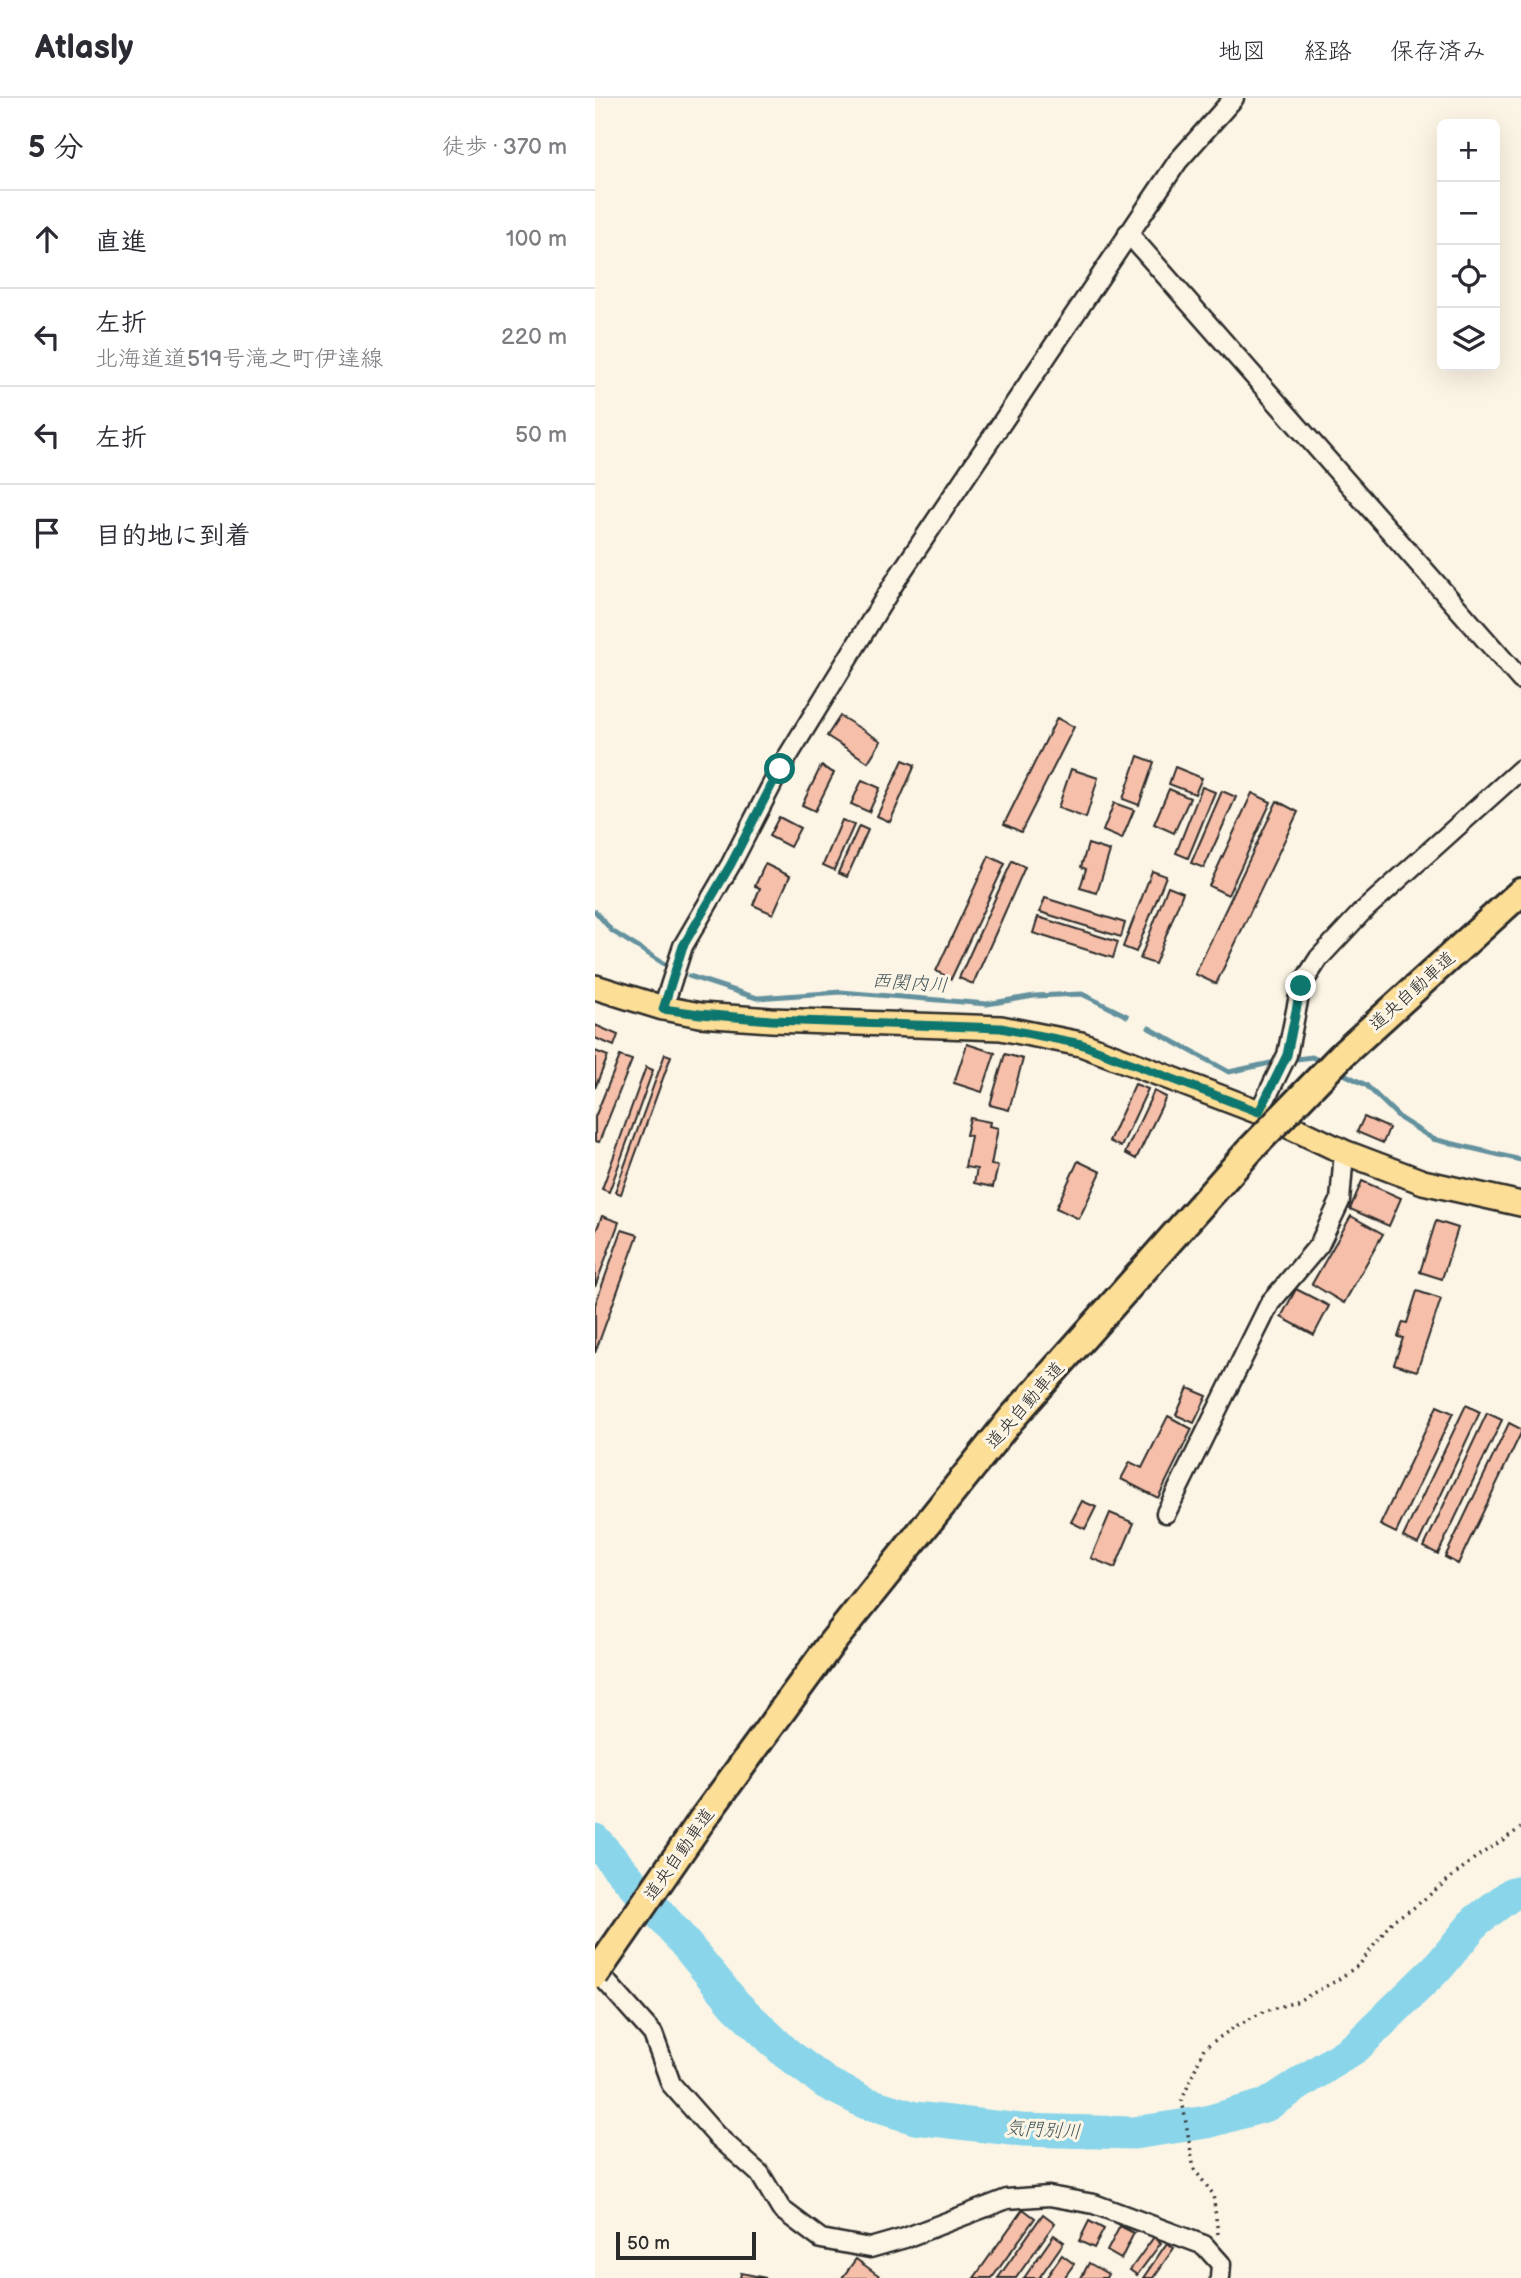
<!DOCTYPE html>
<html lang="ja">
<meta charset="utf-8">
<style>
body{margin:0;font-family:"Balsamiq Sans","Klee One",sans-serif;background:#f7f7f7;color:#2b2b33}
.controls{position:absolute;right:21px;top:21px;display:grid;overflow:hidden;border-radius:10px;box-shadow:0 7px 28px #0002}
.controls button{width:63px;height:63px;display:grid;place-items:center;padding:0;border:0;border-bottom:2px solid #e1e1e2;background:#fff;color:#2b2b33;font:35px sans-serif}
.scale{position:absolute;left:21px;bottom:18px;width:140px;box-sizing:border-box;padding-left:7px;border:4px solid #2b2b2b;border-top:0;font-size:19px;line-height:24px;white-space:nowrap;color:#2b2b2b;-webkit-text-stroke:5px #fcf5e5;paint-order:stroke}
.stop{position:absolute;width:21px;height:21px;margin:-16px;border:5px solid #0f766e;border-radius:50%;background:#fff}
.stop.end{background:#0f766e;border-color:#fff;box-shadow:0 2px 7px #0008}
.list{margin:0;padding:0;list-style:none}
h2{display:flex;justify-content:space-between;align-items:center;height:91px;margin:0;padding:0 28px;font-size:30px}
h2 small{font-size:23px;font-weight:400;color:#7c7c81}
.list li{display:grid;grid-template-columns:46px 1fr auto;gap:21px;align-items:center;box-sizing:border-box;height:98px;padding:0 28px;border-top:2px solid #e1e1e2}
.list b{display:block;font-size:26px;white-space:nowrap}
.list p{margin:0;font-size:23px;white-space:nowrap;color:#7c7c81}
.list em{font-size:23px;font-style:normal;color:#7c7c81}
.icon{flex:none;width:38px;height:38px;fill:none;stroke:currentColor;stroke-width:2;stroke-linecap:round;stroke-linejoin:round}
.map{position:relative;flex:none;width:926px;height:2180px;overflow:hidden}
header{display:flex;align-items:center;gap:42px;box-sizing:border-box;height:98px;padding:0 35px;background:#fff;border-bottom:2px solid #e1e1e2}
header strong{font-size:33px}
nav{display:flex;gap:38px;margin-inline-start:auto;font-size:24px}
main{display:flex}
aside{flex:1;background:#fff}
.map>svg:first-child{display:block}
</style>
<header>
<strong>Atlasly</strong>
<nav><a>地図</a><a>経路</a><a>保存済み</a></nav>
</header>
<main>
<aside>
<h2>5 分<small>徒歩 · 370 m</small></h2>
<ul class="list">
<li><svg class="icon" aria-label="ahead" viewBox="0 0 24 24"><path d="M12 20V5M6 11l6-6 6 6"/></svg><div><b>直進</b></div><em>100 m</em></li>
<li><svg class="icon" aria-label="left" viewBox="0 0 24 24"><path d="M17 20v-9H6M10 6l-5 5 5 5"/></svg><div><b>左折</b><p>北海道道519号滝之町伊達線</p></div><em>220 m</em></li>
<li><svg class="icon" aria-label="left" viewBox="0 0 24 24"><path d="M17 20v-9H6M10 6l-5 5 5 5"/></svg><div><b>左折</b></div><em>50 m</em></li>
<li><svg class="icon" aria-label="arrive" viewBox="0 0 24 24"><path d="M6 21V4h12l-3 4 3 4H6"/></svg><div><b>目的地に到着</b></div></li>
</ul>
</aside>
<div class="map">
<svg width="926" height="2180" viewBox="0 0 926 2180">
<rect width="100%" height="100%" fill="#fcf5e5"/>
<filter id="ink" filterUnits="userSpaceOnUse"><feTurbulence type="fractalNoise" baseFrequency=".0143" numOctaves="2"/><feDisplacementMap in="SourceGraphic" scale="14" xChannelSelector="R" yChannelSelector="G"/><feConvolveMatrix kernelMatrix="1 2 1 2 8 2 1 2 1" color-interpolation-filters="sRGB"/></filter>
<g filter="url(#ink)">
<g fill="none" stroke-linecap="round" stroke-linejoin="round">
<!-- stream -->
<g stroke="#64919e" stroke-width="5">
<path d="M0,813L17,833L71,867"/>
<path d="M94,878L162,900L246,894L392,906L439,898L487,896L532,918"/>
<path d="M554,930L634,974L685,963"/>
<path d="M694,962L717,959L729,965"/>
<path d="M743,973L771,987L806,1021L838,1041L926,1062"/>
</g>
<!-- river -->
<path stroke="#8ad5ea" stroke-width="33" d="M0,1742L83,1837L140,1906L191,1955L231,1985L271,2005L320,2020L426,2032L539,2035L612,2024L672,2007L761,1949L846,1866L881,1823L918,1795L926,1793"/>
</g>
<!-- building -->
<g fill="#f6bfa9" stroke="#2b2b2b" stroke-width="2">
<path d="M245,618L286,643L273,664L232,638Z"/>
<path d="M462,620L479,629L426,734L409,726Z"/>
<path d="M543,658L559,664L544,707L528,701Z"/>
<path d="M308,662L320,667L295,724L282,718Z"/>
<path d="M226,668L239,675L220,713L207,707Z"/>
<path d="M580,669L607,680L600,696L574,686Z"/>
<path d="M476,671L503,680L491,720L463,710Z"/>
<path d="M267,682L285,690L274,714L256,706Z"/>
<path d="M607,689L620,694L593,760L581,755Z"/>
<path d="M574,691L595,700L579,735L559,726Z"/>
<path d="M627,693L641,699L609,770L596,765Z"/>
<path d="M657,695L676,704L633,797L614,788Z"/>
<path d="M682,703L703,714L621,886L600,876Z"/>
<path d="M519,705L539,712L527,741L508,733Z"/>
<path d="M184,719L205,730L195,749L174,738Z"/>
<path d="M247,722L259,727L239,772L228,767Z"/>
<path d="M264,728L273,732L252,779L243,775Z"/>
<path d="M493,746L515,753L502,795L485,790L491,771L486,769Z"/>
<path d="M394,758L410,766L356,881L341,873Z"/>
<path d="M417,763L430,769L378,886L364,880Z"/>
<path d="M170,766L195,778L178,816L158,807L165,790L160,788Z"/>
<path d="M557,773L571,778L541,854L528,849Z"/>
<path d="M573,788L588,794L560,866L545,861Z"/>
<path d="M450,800L530,825L526,839L445,814Z"/>
<path d="M443,819L523,844L518,860L438,835Z"/>
<path d="M0,927L23,937L19,948L0,940Z"/>
<path d="M372,946L400,955L387,994L359,985Z"/>
<path d="M0,953L13,958L0,990Z"/>
<path d="M70,956L76,958L26,1096L20,1094Z"/>
<path d="M410,956L428,961L414,1012L395,1007Z"/>
<path d="M25,958L37,962L4,1044L0,1043V1019Z"/>
<path d="M51,969L58,972L14,1094L7,1091Z"/>
<path d="M540,986L553,991L526,1049L514,1043Z"/>
<path d="M559,993L571,999L541,1061L530,1055Z"/>
<path d="M769,1019L794,1030L788,1045L762,1034Z"/>
<path d="M375,1020L395,1024L394,1028L403,1030L396,1067L403,1068L398,1089L379,1085L382,1071L370,1069L376,1038L371,1037Z"/>
<path d="M483,1063L506,1074L484,1121L461,1110Z"/>
<path d="M767,1083L806,1100L794,1128L755,1111Z"/>
<path d="M7,1118L24,1124L0,1189V1135Z"/>
<path d="M756,1118L788,1136L749,1205L717,1186Z"/>
<path d="M841,1123L863,1130L847,1181L825,1174Z"/>
<path d="M27,1132L43,1137L0,1255V1207Z"/>
<path d="M701,1191L734,1208L719,1237L686,1219Z"/>
<path d="M822,1193L846,1201L822,1273L799,1266L808,1240L803,1239L808,1224L812,1225Z"/>
<path d="M593,1290L612,1298L599,1325L581,1317Z"/>
<path d="M871,1307L885,1314L823,1446L808,1439Z"/>
<path d="M842,1308L858,1315L801,1435L785,1427Z"/>
<path d="M892,1315L907,1322L843,1456L829,1449Z"/>
<path d="M573,1318L597,1331L563,1400L526,1381L535,1364L547,1370Z"/>
<path d="M914,1325L926,1331V1335L863,1466L850,1459Z"/>
<path d="M487,1403L501,1409L490,1431L476,1424Z"/>
<path d="M515,1415L539,1425L520,1470L496,1460Z"/>
<path d="M428,2111L440,2120L397,2180H379Z"/>
<path d="M448,2116L460,2125L421,2180H403Z"/>
<path d="M494,2123L509,2131L499,2150L484,2143Z"/>
<path d="M525,2128L539,2135L526,2161L512,2153Z"/>
<path d="M459,2137L469,2144L444,2180H429Z"/>
<path d="M559,2139L566,2145L542,2177L535,2172Z"/>
<path d="M572,2145L579,2150L558,2180H548Z"/>
<path d="M467,2157L479,2166L469,2180H451Z"/>
<path d="M261,2161L286,2179L285,2180H247Z"/>
<path d="M494,2165L513,2176L511,2180H486Z"/>
<path d="M146,2175L171,2180H145Z"/>
</g>
<g fill="none" stroke-linecap="round" stroke-linejoin="round">
<!-- minor casing -->
<g stroke="#2b2b2b" stroke-width="23">
<g id="minor">
<path d="M533,135L926,582"/>
<path d="M68,910L88,848L136,766L185,671L303,479L583,63L639,0"/>
<path d="M664,1014L692,957L706,888L724,860L766,815L926,671"/>
<path d="M571,1415L675,1205L724,1147L745,1103L749,1054"/>
<path d="M0,1871L58,1936L76,1986L121,2037L165,2076L186,2111L226,2141L275,2150L310,2140L412,2101L454,2098L499,2106L609,2147L626,2166L625,2180"/>
</g>
</g>
<!-- major casing -->
<g stroke="#2b2b2b" stroke-width="28">
<path id="major" d="M0,889L68,910L105,917L176,922L406,930L486,946L664,1014L749,1054L828,1084L926,1106"/>
</g>
<!-- highway casing -->
<g stroke="#2b2b2b" stroke-width="32">
<g id="highway">
<path d="M748,956L926,794"/>
<path d="M107,1722L235,1547L416,1321L655,1052"/>
</g>
</g>
<!-- path -->
<path stroke="#2b2b2b" stroke-width="3.5" stroke-dasharray="2 5" stroke-linecap="butt" d="M623,2136L618,2096L599,2071L587,2002L609,1950L641,1928L670,1913L701,1904L741,1883L765,1866L798,1822L817,1811L880,1760L926,1730"/>
<!-- minor -->
<use href="#minor" stroke="#fcf5e5" stroke-width="18"/>
<!-- major -->
<use href="#major" stroke="#fdde96" stroke-width="23"/>
<!-- highway -->
<use href="#highway" stroke="#fdde96" stroke-width="26"/>
<!-- highway-bridge casing -->
<g stroke="#2b2b2b" stroke-width="32" stroke-linecap="butt">
<g id="highway-bridge">
<path d="M655,1052L748,956"/>
<path d="M0,1877L107,1722"/>
</g>
</g>
<!-- highway-bridge -->
<use href="#highway-bridge" stroke="#fdde96" stroke-width="26"/>
</g>
</g>
<g fill="none" stroke-linecap="round" stroke-linejoin="round" filter="url(#ink)">
<!-- route -->
<path stroke="#0f766e" stroke-width="9" d="M185,671L136,766L88,848L68,911L105,916L176,922L406,930L486,946L664,1014L692,957L706,888"/>
</g>
<g text-anchor="middle" stroke-width="6" stroke-linejoin="round" paint-order="stroke">
<!-- street labels -->
<g font-size="18" fill="#2b2b2b" stroke="#fcf5e5">
<text transform="translate(817 893) rotate(-42)" y="6">道央自動車道</text>
<text transform="translate(430 1307) rotate(-49)" y="6">道央自動車道</text>
<text transform="translate(84 1756) rotate(-55)" y="6">道央自動車道</text>
</g>
<!-- water labels -->
<g font-size="19" font-style="italic" fill="#43565b" stroke="#fcf5e5">
<text transform="translate(315 884) rotate(4)" y="7">西関内川</text>
<text transform="translate(448 2031) rotate(3)" y="7">気門別川</text>
</g>
</g>
</svg>
<div class="controls">
<button>+</button>
<button>−</button>
<button><svg class="icon" aria-label="locate" viewBox="0 0 24 24"><circle cx="12" cy="12" r="6"/><path d="M12 2v4M12 18v4M2 12h4M18 12h4"/></svg></button>
<button><svg class="icon" aria-label="layers" viewBox="0 0 24 24"><path d="M12 4l9 5-9 5-9-5zM3 14l9 5 9-5"/></svg></button>
</div>
<div class="scale">50 m</div>
<div class="stop" style="left:185px;top:671px"></div>
<div class="stop end" style="left:706px;top:888px"></div>
</div>
</main>
